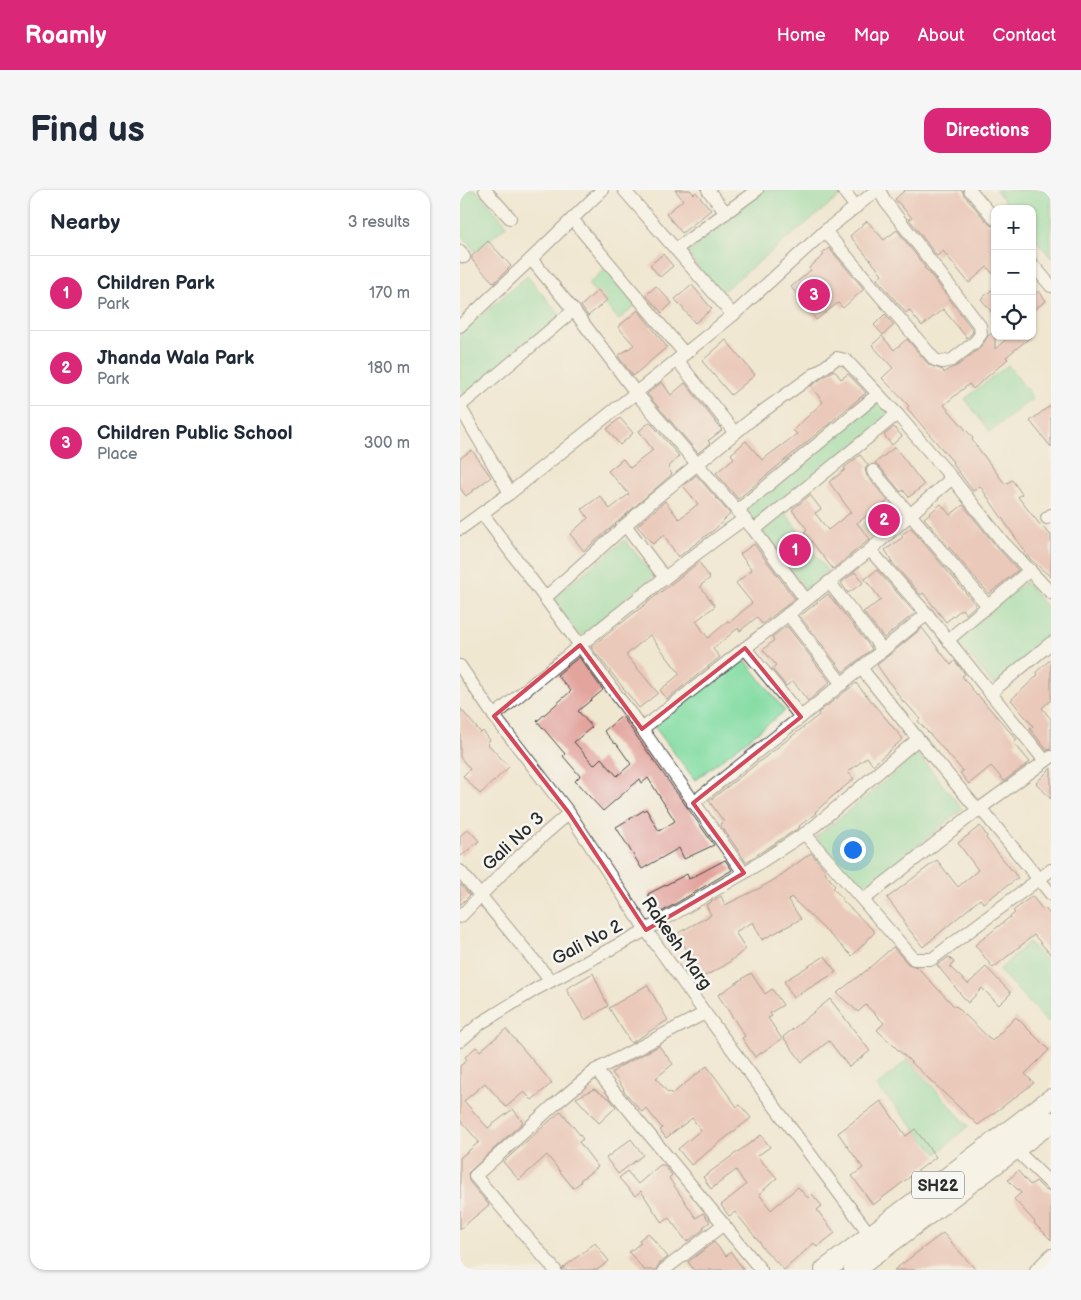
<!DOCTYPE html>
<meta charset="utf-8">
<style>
body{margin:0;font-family:"Balsamiq Sans",sans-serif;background:#f6f6f7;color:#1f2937}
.controls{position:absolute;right:15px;top:15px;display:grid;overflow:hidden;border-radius:10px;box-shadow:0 1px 4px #0004}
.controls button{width:45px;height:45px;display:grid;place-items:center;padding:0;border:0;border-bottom:1px solid #e0e1e3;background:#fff;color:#1f2937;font:25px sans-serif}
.you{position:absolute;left:392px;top:659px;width:18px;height:18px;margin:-12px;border:4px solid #fff;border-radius:50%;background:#1a73e8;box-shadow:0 0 0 8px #1a73e833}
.badge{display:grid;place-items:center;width:32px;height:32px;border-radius:50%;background:#db2777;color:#fff;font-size:16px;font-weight:700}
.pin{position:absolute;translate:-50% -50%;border:2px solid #fff;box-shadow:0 1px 5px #0006}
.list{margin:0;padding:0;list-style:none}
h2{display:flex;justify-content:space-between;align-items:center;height:65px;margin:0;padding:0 20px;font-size:21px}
h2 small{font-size:16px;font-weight:400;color:#747a83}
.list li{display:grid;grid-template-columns:32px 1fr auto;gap:15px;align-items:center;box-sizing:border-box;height:75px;padding:0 20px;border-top:1px solid #e0e1e3}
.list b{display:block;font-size:19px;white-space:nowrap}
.list p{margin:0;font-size:16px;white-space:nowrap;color:#747a83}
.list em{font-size:16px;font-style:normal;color:#747a83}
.icon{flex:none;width:28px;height:28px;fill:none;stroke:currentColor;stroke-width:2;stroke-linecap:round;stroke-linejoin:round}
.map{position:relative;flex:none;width:591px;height:1080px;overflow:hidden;border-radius:15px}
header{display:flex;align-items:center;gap:30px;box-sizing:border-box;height:70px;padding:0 25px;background:#db2777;color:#fff}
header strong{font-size:24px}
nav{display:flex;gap:28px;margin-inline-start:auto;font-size:18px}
.intro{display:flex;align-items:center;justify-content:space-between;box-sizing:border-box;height:120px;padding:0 30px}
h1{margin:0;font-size:35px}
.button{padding:12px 22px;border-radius:15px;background:#db2777;color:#fff;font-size:18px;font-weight:700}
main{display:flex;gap:30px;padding:0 30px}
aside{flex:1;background:#fff;border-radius:15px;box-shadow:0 1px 4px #0004}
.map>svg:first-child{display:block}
</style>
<header>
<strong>Roamly</strong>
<nav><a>Home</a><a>Map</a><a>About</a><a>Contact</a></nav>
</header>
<div class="intro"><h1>Find us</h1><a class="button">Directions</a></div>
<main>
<aside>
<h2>Nearby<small>3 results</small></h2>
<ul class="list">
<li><span class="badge">1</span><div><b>Children Park</b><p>Park</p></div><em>170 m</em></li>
<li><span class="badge">2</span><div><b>Jhanda Wala Park</b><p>Park</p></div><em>180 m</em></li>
<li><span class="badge">3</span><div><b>Children Public School</b><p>Place</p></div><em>300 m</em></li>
</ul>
</aside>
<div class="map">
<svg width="591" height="1080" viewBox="0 0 591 1080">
<rect width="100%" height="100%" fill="#f6f6f2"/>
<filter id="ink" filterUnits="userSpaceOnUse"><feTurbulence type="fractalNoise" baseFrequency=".02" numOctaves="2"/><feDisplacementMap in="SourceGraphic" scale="10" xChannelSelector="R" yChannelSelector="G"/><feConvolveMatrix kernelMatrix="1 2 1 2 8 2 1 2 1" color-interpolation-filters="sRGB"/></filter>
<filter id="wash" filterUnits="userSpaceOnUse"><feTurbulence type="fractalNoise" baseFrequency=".0096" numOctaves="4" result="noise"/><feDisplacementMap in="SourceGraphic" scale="20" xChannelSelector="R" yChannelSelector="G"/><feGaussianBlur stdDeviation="1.12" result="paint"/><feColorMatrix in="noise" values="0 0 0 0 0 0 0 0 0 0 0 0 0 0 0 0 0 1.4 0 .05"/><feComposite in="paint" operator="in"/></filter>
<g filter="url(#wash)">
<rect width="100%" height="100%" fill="#f0e7d1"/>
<!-- green -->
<g fill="#83dca2" stroke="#578466">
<path d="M0,0H16L47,35L16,62L0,44Z"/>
<path d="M304,0H377L381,5L259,104L227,63Z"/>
<path d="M536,0H591V68L572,45V19H551Z"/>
<path d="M147,77L178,113L159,130L128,94Z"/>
<path d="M67,86L101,126L6,206L0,199V144Z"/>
<path d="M548,175L573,208L530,242L505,209Z"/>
<path d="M416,209L431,225L295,335L283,319Z"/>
<path d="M434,308L447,324L415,352L401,336Z"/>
<path d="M324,321L368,382L345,399L301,338Z"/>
<path d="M165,350L194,386L120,446L91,409Z"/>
<path d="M565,392L591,422V445L534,495L496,451Z"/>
<path d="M282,466L325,521L235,590L193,535Z"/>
<path d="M458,564L502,619L401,702L356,647Z"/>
<path d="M569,752L591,776V829L587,832L539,780Z"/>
<path d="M448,869L508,936L477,964L417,896Z"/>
</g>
<g id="blocks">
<!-- building -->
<g fill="#e3a49e">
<path d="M215,0H230L234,4L236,2L251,20L222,43L206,24L223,10Z"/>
<path d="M445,0H502L504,5L529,34L535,37V86L527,77L509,93L483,61L477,66L449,29L452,28L435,9Z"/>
<path d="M407,31L424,50L437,40L465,77L464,78L468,81L512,139L513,142L507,148L483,119L462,136L449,120L446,123L417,89L422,84L390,46Z"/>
<path d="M28,51L51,76L34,93L12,70V66Z"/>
<path d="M369,58L404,99L383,118L378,113L356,130L331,97L351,80L349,78L364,65L362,63Z"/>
<path d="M203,64L213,76L200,87L190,75Z"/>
<path d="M232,95L252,119L235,133L215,109Z"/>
<path d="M196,96L212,113L202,123L186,105Z"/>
<path d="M535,97V126L521,109Z"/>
<path d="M138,100L147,110L128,126L121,116Z"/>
<path d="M579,101L586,111L572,121V106Z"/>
<path d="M178,120L207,157L173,186L158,166L174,155L158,137Z"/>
<path d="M425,124L434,135L423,145L414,135Z"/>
<path d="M535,141V159L550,146H572L546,167L548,169L513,199L509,194L484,215L513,248L512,250L545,294L552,290L562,304L558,307L581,336L591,345V387L570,369L520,296L513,301L492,273L493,272L447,218L449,216L422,188L433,178L412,155L422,146L434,160L447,149L469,175L483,180L484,183L489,179L497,176L520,158L528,146Z"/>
<path d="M266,150L295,185L271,205L242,171Z"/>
<path d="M374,180L381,189L388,184L406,203L278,309L256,283L274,268L271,264L286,251L302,270L337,244L333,240L363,212L351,196Z"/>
<path d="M202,192L211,205L225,193L262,240L248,251L250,253L238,263L187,204Z"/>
<path d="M591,215V257L570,231Z"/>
<path d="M160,228L173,243L160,255L147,239Z"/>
<path d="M190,232L219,266L208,278L212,284L124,361L110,344L128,328L122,319L140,306L150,319L169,304L148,281L163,269L170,278L193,260L179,241Z"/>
<path d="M434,237L442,246L432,255L424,245Z"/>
<path d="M435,257L464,295L449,307L443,300L441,302L419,276L415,273Z"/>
<path d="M12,260L31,287L6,306L0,298V268Z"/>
<path d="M400,265L408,275L405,279L407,286L428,311L397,333L410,349L373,379L344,342L347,339L332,320L350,305L361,319L355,323L368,340L391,322L369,292L385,280L384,278Z"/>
<path d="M236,285L270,324L255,339L218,367L204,345L193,354L177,336L205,311L219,329L238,314L223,296Z"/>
<path d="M481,314L490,325L503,315L536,356L558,380L529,404L464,328Z"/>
<path d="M451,338L516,415L506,424L502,419L486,432L463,403L461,405L430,370L431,369L425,360L443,347L441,345Z"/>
<path d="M294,354L335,409L302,434L297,427L280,441L278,438L253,459L260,467L207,509L200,500L220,484L190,445L166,465L198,503L179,518L131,457L239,372L250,388L240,396L255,416L236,431L248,448L268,431L269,433L292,413L276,393L292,380L280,364Z"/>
<path d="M417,380L455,423L424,448L403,422L421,410L405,389Z"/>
<path d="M395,382L403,393L388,403L381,393Z"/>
<path d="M368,404L412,459L383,482L340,426Z"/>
<path d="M327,436L370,492L348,511L333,491L326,496L312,479L316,475L303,460L314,450L312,447Z"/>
<path d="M462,438L491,475L495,471L505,484L502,486L517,506L518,505L557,550L554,553L570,572L544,591L531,576L509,594L500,583L503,581L458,531L460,529L445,512L444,513L417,475Z"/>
<path d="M119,467L143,500L118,521L132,537L114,552L134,575L141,568L157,586L171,574L156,553L155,554L144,541L162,526L254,655L224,669L219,658L182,679L156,637L186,619L199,641L215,631L188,588L182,593L180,589L143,621L115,591L120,586L103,566L105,564L77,531L111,501L97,485Z"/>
<path d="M591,469V510L582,518L591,529V559L587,560L570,539L573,536L551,510L578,485L576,482Z"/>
<path d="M396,493L443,549L413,575L407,567L388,582L394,589L373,606L355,622L356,623L339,636L340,637L286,672L260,634L264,632L249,611L359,525L358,523Z"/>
<path d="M0,518L21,543L23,541L30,550L27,553L49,577L20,604L3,586L10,579L0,567Z"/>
<path d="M591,578V609L576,593Z"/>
<path d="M520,636L527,646L526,648L558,688L523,713L520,709L463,757L443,732L445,731L427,708L477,670L498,697L518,680L498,653Z"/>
<path d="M8,639L19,651L0,667V646Z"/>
<path d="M351,663L366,681L365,682L375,696L373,698L383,709L382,710L415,742L392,766L331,707L328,710L341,729L302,750L293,732L275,742L286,759L264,776L241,788L218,743L251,725L246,715L261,706L265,715L300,698L317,688Z"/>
<path d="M265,670L272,680L198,724L188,704L227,684L229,689Z"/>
<path d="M0,694L10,705L0,715Z"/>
<path d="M572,706L583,720L585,718L591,726V765L574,745L533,778L515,755L555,723L553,721Z"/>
<path d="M433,757L448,774L457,777L495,817L496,816L532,851L556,827L589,860L565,884L574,893L518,935L417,840L424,833L406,815L398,822L377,803L401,784V785Z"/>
<path d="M365,766L376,782L333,808L324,791Z"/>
<path d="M489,767L494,772L490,777L508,794L526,777L551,803L539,815L522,798L508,813L477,775Z"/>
<path d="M133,783L148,816L125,830L106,799Z"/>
<path d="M291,783L305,804L312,799L323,815L310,823L312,826L308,828L322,849L295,867L282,848L285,846L258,805Z"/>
<path d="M187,795L208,830L171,853L149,818Z"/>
<path d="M370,809L410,861L389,877L369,851L342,872L323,847Z"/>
<path d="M46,839L92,893L72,910L64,902L46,917L25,893L4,911L28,938L53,919L63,932L8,983L9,991L29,1015L0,1039V968L19,952L0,930V876L7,870L5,867L16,857L20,861Z"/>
<path d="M199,856L213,874L196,888L208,903L210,902L212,904L247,876L277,917L280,915L291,928L231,975L218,959L241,940L232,928L206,948L200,940L202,938L186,918L182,922L163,900L164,899L152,883L159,877Z"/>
<path d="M134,899L150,909L156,917L139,933L116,908Z"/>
<path d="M421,911L446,946L455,939L476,967L413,1015L392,986L403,978L378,943Z"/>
<path d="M101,921L123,949L119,952L138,977L120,990L121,992L113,998L87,965L59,990L43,972Z"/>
<path d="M301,945L310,957L297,966L317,988L299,1004L311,1020L338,997L348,1008L352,1004L362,1016L357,1020L375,1043L357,1057L354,1053L324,1080L300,1055L301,1054L275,1022L269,1026L261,1015L286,995L276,980L251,999L243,987Z"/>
<path d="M171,949L183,965L158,984L146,968Z"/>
<path d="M200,975H204L212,985L209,988L236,1028L243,1023L250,1032L243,1037L244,1039L227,1052L209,1028L202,1033L181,1001L175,1006L159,988L167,981L178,994Z"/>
<path d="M558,981L570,995L576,991L585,1000L591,1002V1050L574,1033L575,1032L554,1009L561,1003L548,990Z"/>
<path d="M188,1043L208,1067L199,1074L196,1080H184L169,1062L181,1053L179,1050Z"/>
<path d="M483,1043L516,1080H434Z"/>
<path d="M254,1052L266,1066L271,1062L284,1080H234L228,1072Z"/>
<path d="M135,1053L149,1071L137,1080H103V1078Z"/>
</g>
</g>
</g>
<g filter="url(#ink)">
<use href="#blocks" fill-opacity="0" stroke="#494744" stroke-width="1"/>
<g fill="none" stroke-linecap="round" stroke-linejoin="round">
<!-- minor casing -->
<g stroke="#494744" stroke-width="14">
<g id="minor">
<path d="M25,0L50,28"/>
<path d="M142,0L71,69L115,122L176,203L294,340L346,410"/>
<path d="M164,0L273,125"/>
<path d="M248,0L266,23"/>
<path d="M383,0L396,17"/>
<path d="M510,0L535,29"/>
<path d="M112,29L225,164"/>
<path d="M365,41L475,170L482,172L492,170L515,152L521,144L520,136L425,11L419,0"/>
<path d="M216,59L297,0"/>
<path d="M0,61L4,67"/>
<path d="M572,74L591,96"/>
<path d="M0,136L71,69"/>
<path d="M217,170L275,243"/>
<path d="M0,216L114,120"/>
<path d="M0,217L50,303"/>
<path d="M413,281L528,416"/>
<path d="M492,288L542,351L591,403"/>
<path d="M277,321L418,204"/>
<path d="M22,323L182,539"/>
<path d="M587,328L591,325"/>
<path d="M165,335L205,388"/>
<path d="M0,339L50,303L217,170L273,125L365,41L417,0"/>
<path d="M294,340L437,224"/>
<path d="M369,392L423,460"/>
<path d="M85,408L191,312L292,229L377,168L386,170L437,224L492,288L410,360L182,539L284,683"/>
<path d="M328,424L382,494"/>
<path d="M467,424L585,571"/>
<path d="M488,450L570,380"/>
<path d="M285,458L341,527"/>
<path d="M0,476L34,526L109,623L186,740L245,823L414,1050"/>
<path d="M401,478L458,549L512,613L525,624L591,704"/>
<path d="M530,503L591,453"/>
<path d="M34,526C115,459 197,391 284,329"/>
<path d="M233,613L341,527L467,424L410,360"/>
<path d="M345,644L454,769H472L591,680"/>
<path d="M0,681L91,791"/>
<path d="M403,710L519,619L591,567"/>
<path d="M0,727L54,671L109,623"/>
<path d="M0,851L21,833L76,799L186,740L284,683L350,640L458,549"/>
<path d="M136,880L301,1080"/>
<path d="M555,959L591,994"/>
<path d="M95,1080L15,986L94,915L136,880L245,823"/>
<path d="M204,1080L264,1034"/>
<path d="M576,1080L591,1065"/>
</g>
</g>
<!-- trunk casing -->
<g stroke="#494744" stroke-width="22">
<g id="trunk">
<path d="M365,1080L591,909"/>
<path d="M394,1080L591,932"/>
</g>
</g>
<!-- minor -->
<use href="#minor" stroke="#fff" stroke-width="12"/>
<!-- trunk -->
<use href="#trunk" stroke="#fff" stroke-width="20"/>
</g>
</g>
<!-- marked area -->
<path d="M0 0H591V1080H0ZM120,455L182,539L285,458L341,527L233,613L284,683L186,740L109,623L34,526Z" fill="#f0e7d1" fill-opacity=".55" fill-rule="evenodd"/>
<path fill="none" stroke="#d1495b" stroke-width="4" stroke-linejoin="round" d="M120,455L182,539L285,458L341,527L233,613L284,683L186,740L109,623L34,526Z"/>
<g text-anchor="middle" stroke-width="5" stroke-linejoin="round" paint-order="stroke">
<!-- shield labels -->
<rect fill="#f6f6f2" stroke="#686867" stroke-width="1" x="452" y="981.5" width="52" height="27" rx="4"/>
<g font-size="16" font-weight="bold" fill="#2b2b2b">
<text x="478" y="1001">SH22</text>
</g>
<!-- street labels -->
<g font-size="18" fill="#2b2b2b" stroke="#f6f6f2">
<text transform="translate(53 651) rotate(-43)" y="6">Gali No 3</text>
<text transform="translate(127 752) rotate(-28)" y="6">Gali No 2</text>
<text transform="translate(217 753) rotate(55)" y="6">Rakesh Marg</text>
</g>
</g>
</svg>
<div class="controls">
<button>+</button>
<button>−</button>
<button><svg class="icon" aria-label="locate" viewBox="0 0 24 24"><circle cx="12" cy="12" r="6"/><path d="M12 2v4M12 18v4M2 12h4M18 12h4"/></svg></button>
</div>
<div class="you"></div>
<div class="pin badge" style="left:335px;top:360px">1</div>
<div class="pin badge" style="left:424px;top:330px">2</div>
<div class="pin badge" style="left:354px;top:105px">3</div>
</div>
</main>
